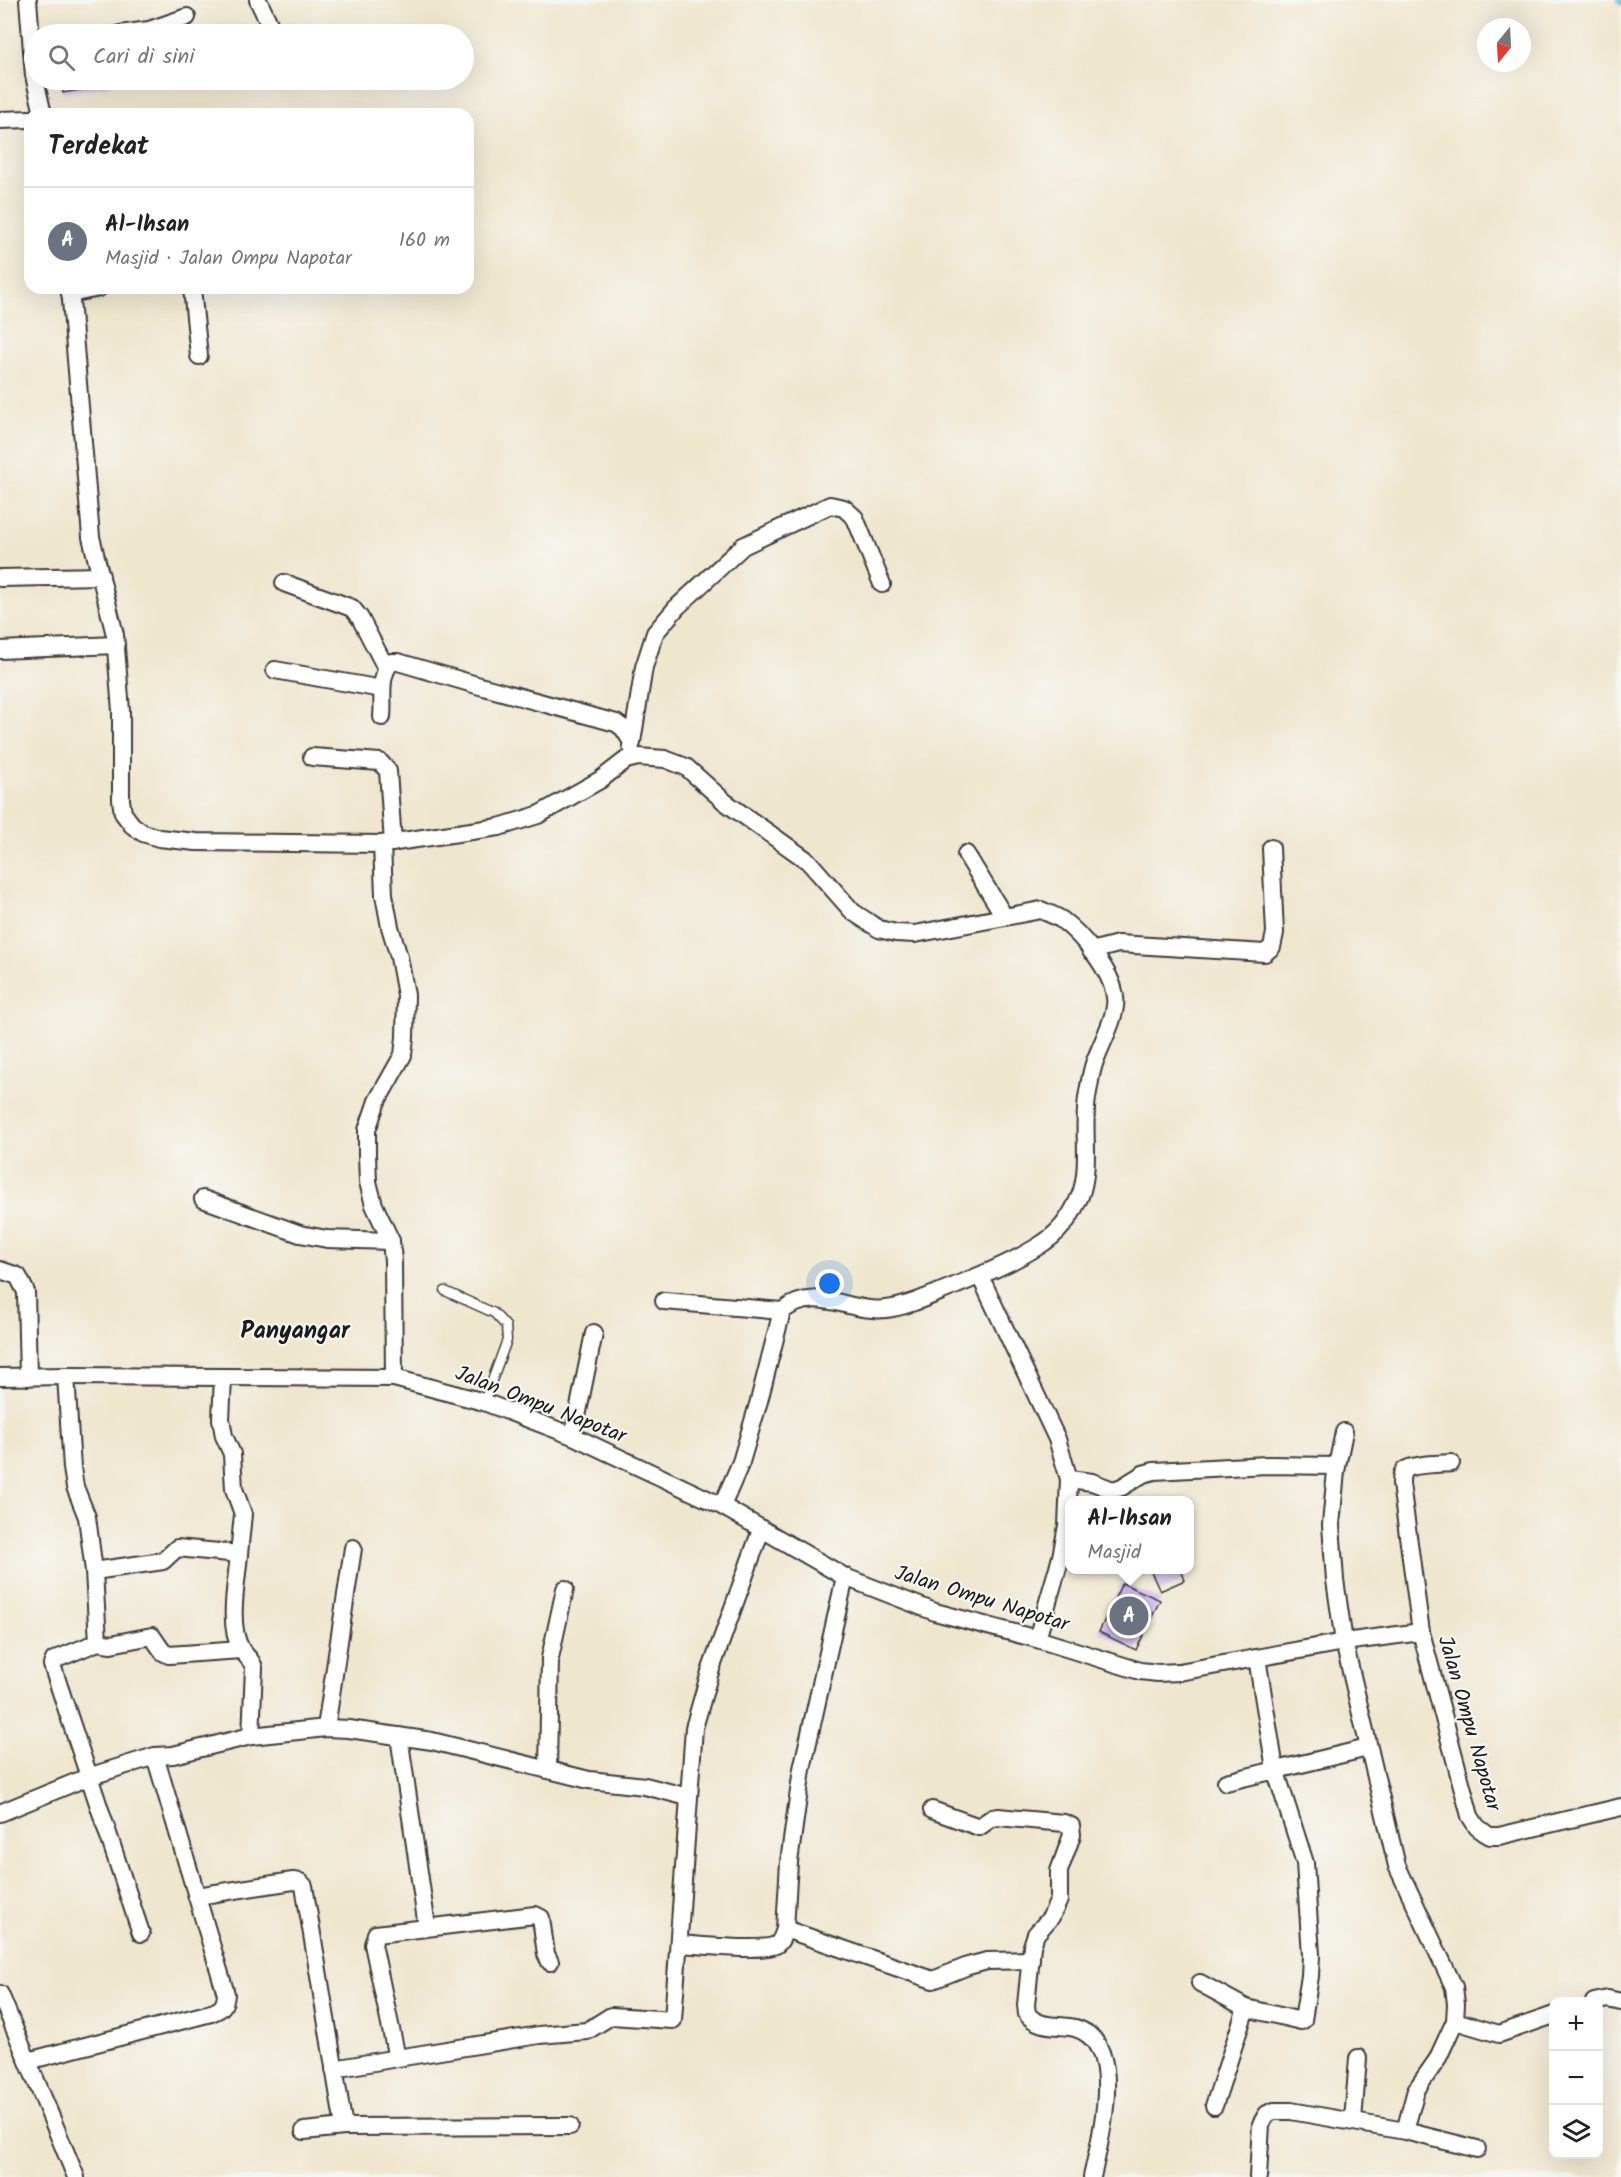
<!DOCTYPE html>
<html lang="id">
<meta charset="utf-8">
<style>
body{margin:0;font-family:Kalam,sans-serif;background:#f6f6f6;color:#222}
.controls{position:absolute;right:18px;bottom:18px;display:grid;overflow:hidden;border-radius:12px;box-shadow:0 6px 24px #0002}
.controls button{width:54px;height:54px;display:grid;place-items:center;padding:0;border:0;border-bottom:2px solid #e0e0e0;background:#fff;color:#222;font:30px sans-serif}
.compass{position:absolute;left:1477px;top:18px;width:54px;height:54px;border-radius:50%;background:#fff;box-shadow:0 6px 24px #0002;rotate:198deg}
.you{position:absolute;left:830px;top:1284px;width:21px;height:21px;margin:-15px;border:4px solid #fff;border-radius:50%;background:#1a73e8;box-shadow:0 0 0 9px #1a73e833}
.badge{display:grid;place-items:center;width:39px;height:39px;border-radius:50%;background:#b45309;color:#fff;font-size:20px;font-weight:700}
.pin{position:absolute;translate:-50% -50%;border:3px solid #fff;box-shadow:0 2px 6px #0006}
.popup{position:absolute;left:1065px;top:1496px;width:129px;height:78px;box-sizing:border-box;display:grid;place-content:center;border-radius:12px;background:#fff;filter:drop-shadow(0 2px 4px #0005);font-size:20px;white-space:nowrap;color:#767676}
.popup b{font-size:22px;color:#222}
.popup::after{content:'';position:absolute;left:50%;top:100%;margin-left:-12px;border:12px solid transparent;border-top-color:#fff}
.list{margin:0;padding:0;list-style:none}
h2{display:flex;justify-content:space-between;align-items:center;height:78px;margin:0;padding:0 24px;font-size:26px}
h2 small{font-size:20px;font-weight:400;color:#767676}
.list li{display:grid;grid-template-columns:39px 1fr auto;gap:18px;align-items:center;box-sizing:border-box;height:108px;padding:0 24px;border-top:2px solid #e0e0e0}
.list b{display:block;font-size:22px;white-space:nowrap}
.list p{margin:0;font-size:20px;white-space:nowrap;color:#767676}
.list em{font-size:20px;font-style:normal;color:#767676}
.icon{flex:none;width:33px;height:33px;fill:none;stroke:currentColor;stroke-width:2;stroke-linecap:round;stroke-linejoin:round}
.map{position:relative;flex:none;width:1621px;height:2177px;overflow:hidden}
.search{position:absolute;background:#fff;box-shadow:0 6px 24px #0002;left:24px;top:24px;width:450px;height:66px;display:flex;align-items:center;gap:15px;box-sizing:border-box;padding:0 21px;border-radius:33px;color:#767676;font-size:22px}
.panel{position:absolute;background:#fff;box-shadow:0 6px 24px #0002;left:24px;top:108px;width:450px;height:186px;border-radius:18px}
.map>svg:first-child{display:block}
</style>
<div class="map">
<svg width="1621" height="2177" viewBox="0 0 1621 2177">
<rect width="100%" height="100%" fill="#f6f6f2"/>
<filter id="ink" filterUnits="userSpaceOnUse"><feTurbulence type="fractalNoise" baseFrequency=".0167" numOctaves="2"/><feDisplacementMap in="SourceGraphic" scale="12" xChannelSelector="R" yChannelSelector="G"/><feConvolveMatrix kernelMatrix="1 2 1 2 8 2 1 2 1" color-interpolation-filters="sRGB"/></filter>
<filter id="wash" filterUnits="userSpaceOnUse"><feTurbulence type="fractalNoise" baseFrequency=".008" numOctaves="4" result="noise"/><feDisplacementMap in="SourceGraphic" scale="24" xChannelSelector="R" yChannelSelector="G"/><feGaussianBlur stdDeviation="1.35" result="paint"/><feColorMatrix in="noise" values="0 0 0 0 0 0 0 0 0 0 0 0 0 0 0 0 0 1.4 0 .05"/><feComposite in="paint" operator="in"/></filter>
<g filter="url(#wash)">
<rect width="100%" height="100%" fill="#efe6ce"/>
<g fill="none" stroke-linecap="round" stroke-linejoin="round">
<!-- stream -->
<path stroke="#5bbbd9" stroke-width="6" d="M1620,0L1621,3"/>
</g>
<g id="blocks">
<!-- building -->
<g fill="#c7adf0">
<path d="M61,80H109L110,85L63,93Z"/>
<path d="M1150,1570H1181L1185,1580L1160,1591Z"/>
<path d="M1122,1583L1160,1600L1136,1650L1099,1632Z"/>
</g>
</g>
</g>
<g filter="url(#ink)">
<use href="#blocks" fill-opacity="0" stroke="#3c3a37" stroke-width="1.5"/>
<g fill="none" stroke-linecap="round" stroke-linejoin="round">
<!-- lane casing -->
<g stroke="#3c3a37" stroke-width="11">
<path id="lane" d="M445,1291L494,1313L506,1326L507,1340L484,1402"/>
</g>
<!-- street casing -->
<g stroke="#3c3a37" stroke-width="20">
<g id="street">
<path d="M28,0L34,76"/>
<path d="M258,0L274,34"/>
<path d="M120,34L149,30L187,17"/>
<path d="M35,80L43,114"/>
<path d="M0,120L30,119"/>
<path d="M70,288L91,537L115,635L121,711V800L123,813L132,825L143,833L159,838L196,842L382,844L499,827L538,815L600,780L626,760L638,757L665,759L686,767L725,802L808,861L853,912L879,929L896,933L915,934L1041,910C1048,913 1056,916 1062,920C1082,935 1112,971 1115,997C1118,1014 1101,1044 1095,1061C1091,1071 1090,1082 1088,1092C1081,1123 1092,1166 1080,1196C1070,1219 1059,1234 1037,1247C1008,1265 974,1278 942,1291C925,1298 905,1307 886,1309C848,1313 817,1284 782,1311L759,1401L741,1462L722,1506"/>
<path d="M192,288L199,356"/>
<path d="M70,294L99,288"/>
<path d="M0,578L101,576"/>
<path d="M284,583L352,608L360,618L386,668"/>
<path d="M0,650L116,645"/>
<path d="M275,670L382,689"/>
<path d="M382,717C384,698 378,678 391,662H398L480,686L616,723L623,728L632,742L631,746"/>
<path d="M632,742L644,667L655,633L677,607L743,546L830,505L844,508L855,518L882,584"/>
<path d="M312,757L380,762L388,771L393,843"/>
<path d="M382,844L384,895L390,927L399,957L406,995L405,1037L403,1055L377,1101L367,1130V1155L368,1182L374,1205L391,1241L393,1261L394,1378"/>
<path d="M966,854L1004,916"/>
<path d="M1091,951L1118,944L1265,953L1272,947L1275,933L1271,848"/>
<path d="M203,1199L300,1234L327,1239L391,1241"/>
<path d="M0,1270L18,1276L26,1292L28,1377"/>
<path d="M980,1276L1057,1439L1069,1479L1067,1526L1061,1557L1037,1639"/>
<path d="M664,1301L782,1311"/>
<path d="M66,1376L72,1468L75,1487L87,1517L94,1571L98,1642L54,1660L52,1665L141,1933"/>
<path d="M0,1377L66,1376L394,1378L484,1402L573,1436L722,1506L845,1577L935,1612L1037,1639L1140,1671L1158,1673L1179,1672L1344,1642L1421,1632L1470,1816L1477,1827L1485,1833L1490,1836H1499L1621,1807"/>
<path d="M223,1378L221,1419L224,1436L232,1454L234,1489L243,1514L239,1554"/>
<path d="M1344,1432L1336,1471L1331,1525L1335,1580L1344,1642L1397,1866L1454,1987L1456,2004L1455,2021L1499,2034L1554,2015"/>
<path d="M573,1436L594,1333"/>
<path d="M1069,1479L1092,1482L1113,1490L1122,1487L1143,1474L1154,1471L1267,1465L1337,1466"/>
<path d="M94,1571L163,1561L177,1548L239,1554C237,1581 227,1625 241,1649C245,1656 252,1659 254,1668L251,1736"/>
<path d="M1421,1632L1401,1484C1401,1479 1401,1473 1405,1470C1412,1464 1441,1464 1451,1463"/>
<path d="M98,1642L111,1644L152,1636L163,1652L169,1655L241,1650"/>
<path d="M326,1728L353,1548"/>
<path d="M399,1736L427,1927"/>
<path d="M548,1770L550,1658L565,1589"/>
<path d="M1226,1782L1368,1748"/>
<path d="M932,1810L979,1827L992,1818L998,1817L1064,1823L1071,1826L1072,1835L1059,1871V1900L1051,1917L1036,1934L1032,1946L1026,2005L1027,2014C1039,2029 1058,2024 1075,2028C1127,2042 1100,2141 1092,2177"/>
<path d="M0,1813L88,1777L155,1756L173,1755L251,1736L326,1728L349,1729L432,1741L589,1780L645,1786L688,1797"/>
<path d="M197,1896L293,1881L300,1882L304,1886L344,2127L570,2126"/>
<path d="M785,1929L933,1980L968,1966L987,1961L1031,1960"/>
<path d="M679,1944C698,1945 761,1952 776,1945C781,1942 783,1935 785,1929L789,1862L802,1769L845,1577"/>
<path d="M550,1962L546,1954L541,1918L535,1915L376,1934L373,1944L397,2058L539,2035L587,2031L611,2016L673,2020L694,1728L710,1672L761,1530"/>
<path d="M1200,1983L1246,2008L1301,2021L1303,2020L1310,1976L1311,1955L1305,1863L1275,1769L1257,1658"/>
<path d="M0,1994L76,2177"/>
<path d="M1594,2002L1608,1999L1621,2002"/>
<path d="M28,2061L211,2013C222,2009 225,2006 226,1994L155,1756"/>
<path d="M334,2069L397,2058"/>
<path d="M1214,2106L1246,2008"/>
<path d="M1353,2121L1358,2058"/>
<path d="M304,2131L344,2127"/>
<path d="M1405,2131L1477,2149"/>
<path d="M1258,2177L1261,2124L1267,2114L1274,2111H1291L1405,2131L1416,2090L1437,2060L1455,2021"/>
</g>
</g>
<!-- lane -->
<use href="#lane" stroke="#fff" stroke-width="8"/>
<!-- street -->
<use href="#street" stroke="#fff" stroke-width="16"/>
</g>
</g>
<g text-anchor="middle" stroke-width="4.5" stroke-linejoin="round" paint-order="stroke">
<!-- street labels -->
<g font-size="21" fill="#1c1c1c" stroke="#f6f6f2">
<text transform="translate(541 1404) rotate(21)" y="7">Jalan Ompu Napotar</text>
<text transform="translate(982 1598) rotate(17)" y="7">Jalan Ompu Napotar</text>
<text transform="translate(1470 1723) rotate(74)" y="7">Jalan Ompu Napotar</text>
</g>
<!-- quarter labels -->
<g font-size="24" font-weight="bold" fill="#1c1c1c" stroke="#f6f6f2">
<text x="295" y="1338">Panyangar</text>
</g>
</g>
</svg>
<div class="controls">
<button>+</button>
<button>−</button>
<button><svg class="icon" aria-label="layers" viewBox="0 0 24 24"><path d="M12 4l9 5-9 5-9-5zM3 14l9 5 9-5"/></svg></button>
</div>
<svg class="compass" viewBox="-18 -18 36 36"><path d="M0-13l5 13h-10z" fill="#e53935"/><path d="M0 13l5-13h-10z" fill="#767676"/></svg>
<div class="you"></div>
<div class="pin badge" style="left:1129px;top:1616px;background:#6b7280">A</div>
<div class="popup"><b>Al-Ihsan</b>Masjid</div>
<div class="search"><svg class="icon" aria-label="search" viewBox="0 0 24 24"><circle cx="10" cy="10" r="6"/><path d="M15 15l6 6"/></svg>Cari di sini</div>
<section class="panel">
<h2>Terdekat<small></small></h2>
<ul class="list">
<li><span class="badge" style="background:#6b7280">A</span><div><b>Al-Ihsan</b><p>Masjid · Jalan Ompu Napotar</p></div><em>160 m</em></li>
</ul>
</section>
</div>
